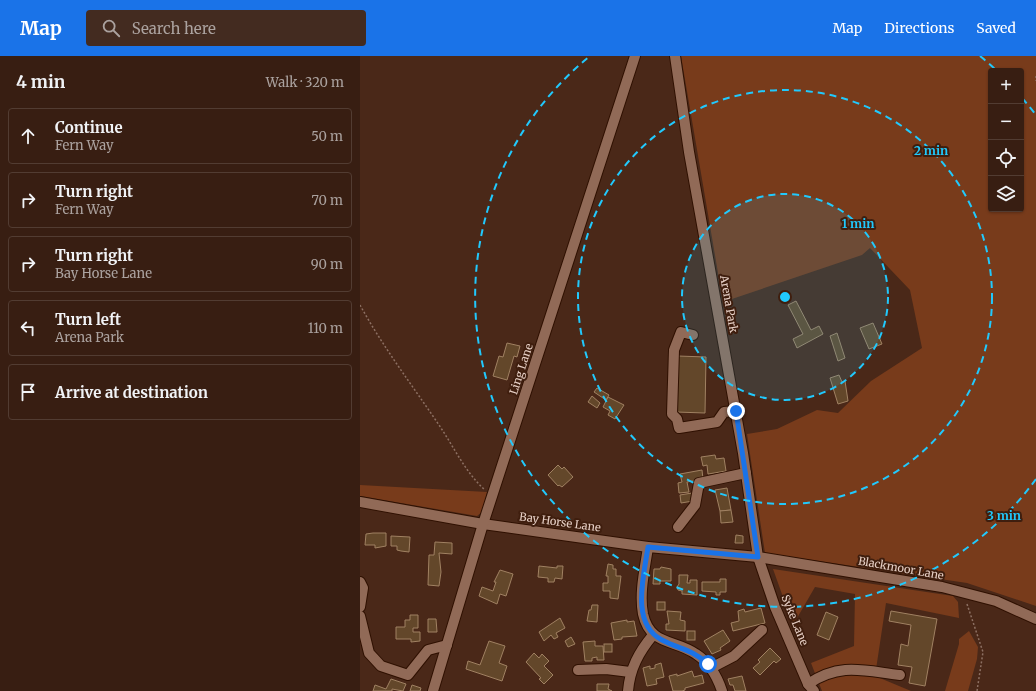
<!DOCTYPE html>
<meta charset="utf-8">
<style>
body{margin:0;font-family:Merriweather,serif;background:#432b20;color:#f1f3f6}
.controls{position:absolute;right:12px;top:12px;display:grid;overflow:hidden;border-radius:4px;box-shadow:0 1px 3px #0004}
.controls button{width:36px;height:36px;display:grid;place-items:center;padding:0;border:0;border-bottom:1px solid #523c32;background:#381e12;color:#f1f3f6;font:20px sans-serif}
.stop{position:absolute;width:12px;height:12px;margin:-9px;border:3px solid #1a73e8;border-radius:50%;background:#fff}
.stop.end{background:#1a73e8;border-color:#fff;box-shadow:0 1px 4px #0008}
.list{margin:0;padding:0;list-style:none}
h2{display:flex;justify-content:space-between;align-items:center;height:52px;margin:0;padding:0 16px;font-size:17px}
h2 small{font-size:13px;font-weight:400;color:#aba29f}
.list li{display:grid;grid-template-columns:26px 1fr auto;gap:12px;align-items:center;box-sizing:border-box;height:56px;margin:0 8px 8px;padding:0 8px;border:1px solid #523c32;border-radius:4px}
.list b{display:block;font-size:15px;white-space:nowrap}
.list p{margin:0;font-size:13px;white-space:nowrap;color:#aba29f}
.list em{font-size:13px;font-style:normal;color:#aba29f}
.icon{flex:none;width:22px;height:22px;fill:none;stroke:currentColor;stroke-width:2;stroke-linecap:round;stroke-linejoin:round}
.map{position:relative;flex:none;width:676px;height:635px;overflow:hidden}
header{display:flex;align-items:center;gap:24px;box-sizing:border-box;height:56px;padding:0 20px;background:#1a73e8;color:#fff}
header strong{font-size:19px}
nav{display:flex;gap:22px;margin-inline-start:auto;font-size:14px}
.search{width:280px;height:36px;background:#432b20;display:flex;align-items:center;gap:10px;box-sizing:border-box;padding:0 14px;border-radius:4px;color:#aba29f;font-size:15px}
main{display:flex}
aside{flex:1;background:#381e12}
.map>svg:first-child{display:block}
</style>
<header>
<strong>Map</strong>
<div class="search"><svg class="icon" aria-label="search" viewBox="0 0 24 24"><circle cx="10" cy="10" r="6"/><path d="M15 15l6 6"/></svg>Search here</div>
<nav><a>Map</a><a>Directions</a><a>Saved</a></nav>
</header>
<main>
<aside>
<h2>4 min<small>Walk · 320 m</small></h2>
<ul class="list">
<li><svg class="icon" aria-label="ahead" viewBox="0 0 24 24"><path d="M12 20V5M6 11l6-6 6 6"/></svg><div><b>Continue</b><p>Fern Way</p></div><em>50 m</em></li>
<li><svg class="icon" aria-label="right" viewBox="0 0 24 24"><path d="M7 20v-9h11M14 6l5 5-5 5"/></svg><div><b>Turn right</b><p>Fern Way</p></div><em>70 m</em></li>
<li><svg class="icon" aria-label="right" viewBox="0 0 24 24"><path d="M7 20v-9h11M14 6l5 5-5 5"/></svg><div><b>Turn right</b><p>Bay Horse Lane</p></div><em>90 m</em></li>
<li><svg class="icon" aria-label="left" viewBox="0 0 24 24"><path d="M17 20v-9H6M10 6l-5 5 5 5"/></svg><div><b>Turn left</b><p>Arena Park</p></div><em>110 m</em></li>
<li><svg class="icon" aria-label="arrive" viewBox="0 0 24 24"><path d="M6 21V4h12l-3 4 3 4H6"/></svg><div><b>Arrive at destination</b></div></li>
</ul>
</aside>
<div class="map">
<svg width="676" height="635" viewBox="0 0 676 635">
<rect width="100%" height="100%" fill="#4a2818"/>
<!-- green -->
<g fill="#783b1b" fill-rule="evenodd">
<path d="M321,0H676V550L607,527L405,497L387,378L417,373L457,354L478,357L511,325L562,292L550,234L510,192L502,199L363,246ZM631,15H661V153H631Z"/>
<path d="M0,429L127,436L122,456L117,460L0,440Z"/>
<path d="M413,513L593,540L598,546L599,562L526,547L515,620L551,635H462L451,607L494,590L495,538L455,531L433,569Z"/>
<path d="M609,575L618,591L617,603L608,635H585L599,588V583Z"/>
</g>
<!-- building -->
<g fill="#63472a" stroke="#a08162">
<path d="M436,245L451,274L459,270L463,278L437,292L433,283L443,278L428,249Z"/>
<path d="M513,267L522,288L509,293L500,272Z"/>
<path d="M477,277L485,302L478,305L470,280Z"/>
<path d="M147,287L160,290L157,301L154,300L147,324L133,320L139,300L143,301Z"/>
<path d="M318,300L346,301L345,357L316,356Z"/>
<path d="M479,319L482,326L485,325L488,345L478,348L470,322Z"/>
<path d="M237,332L249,339L246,344L234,336Z"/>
<path d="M232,340L240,347L237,352L228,346Z"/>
<path d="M248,341L264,349L255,363L248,359L250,355L243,351Z"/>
<path d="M355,399L356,403L364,402L366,415L348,418L347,409L343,410L341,401Z"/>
<path d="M198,409L202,413L204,411L213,421L202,431L199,429L198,430L188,419Z"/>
<path d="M342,414L343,423L327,426L329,436L319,437L318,427L322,426L320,418Z"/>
<path d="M367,432L371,454L360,455L355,434Z"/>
<path d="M332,437L333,445L321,447L320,439Z"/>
<path d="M371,454L373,466L361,467L360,455Z"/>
<path d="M13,477H26V490L15,492V489H5L6,478Z"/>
<path d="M376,479L383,480V487H375Z"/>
<path d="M31,480L50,481L49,496L41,495L37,494V490H31Z"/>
<path d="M75,486L92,487V498L79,497L81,516L79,530L68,529L69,499H74Z"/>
<path d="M248,508L253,509V513H256V520H261L258,543L250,542V535H243V527H248V520H246Z"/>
<path d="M179,510L197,512V510H203L202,523L195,522L194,526H188V522L178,521Z"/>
<path d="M301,511L311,513V525H300V528H293L294,513H300Z"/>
<path d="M140,514L153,518L146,540L140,538L137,548L119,540L122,531L133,535L136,526H134Z"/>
<path d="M319,519H328L327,527H330V524H337V539L322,538V535L318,534L317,531L319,528Z"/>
<path d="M360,523H366V536H360V539H356V536L342,535V526H360Z"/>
<rect x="297" y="546" width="8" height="8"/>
<path d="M232,549H238L237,566L227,565L229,554H231Z"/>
<path d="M401,552L405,567L373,575L371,567L379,565L378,555L384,553L385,556Z"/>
<path d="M307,555L321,556L320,564L325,565V575L306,574V568H309Z"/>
<path d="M531,555L577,563L565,630L549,627L552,611L538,609L541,588L548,590L551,569L529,565Z"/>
<path d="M466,556L478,561L469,584L457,579Z"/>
<path d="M50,559H58V572H53V576H60V585L51,586V583H36V571H45V564H50Z"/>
<path d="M200,562L205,572L196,577L198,581L194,583L191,579L184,585L179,576Z"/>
<path d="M68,563H76L77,576H68Z"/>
<path d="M267,564V566L274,565L277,580L262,581V583L254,584L251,567Z"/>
<path d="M363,574L370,585L360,592L361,594L352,598L344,585Z"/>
<rect x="327" y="575" width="8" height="9"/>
<path d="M211,581L215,588L208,591L205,585Z"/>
<path d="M129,585L145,590L139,607L147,610L142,625L106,613L108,605L120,609Z"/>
<path d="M235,585V590H243L244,604H237V601L232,602V605H225L223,586Z"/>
<rect x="244" y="588" width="8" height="8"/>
<path d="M410,592L421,603L416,607L414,605L400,619L393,612L400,606L398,604Z"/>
<path d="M174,597L179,602L182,598L189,605L184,610L193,619L184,628L179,623L181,622L166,606Z"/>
<path d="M301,607L304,621L296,623L297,628L287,630L283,612L290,610V613L295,612V609Z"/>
<path d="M332,615L334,621L342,619L344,627L325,632V634L322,635H313L309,620L317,618V620Z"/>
<path d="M382,620L386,635H375L373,629H370L368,623Z"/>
<path d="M31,623L46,628L43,635L32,633V635H13L15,629L26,633Z"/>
<path d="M237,628H249L248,633L252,635H237Z"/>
<path d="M52,629L61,632L60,635H50Z"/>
</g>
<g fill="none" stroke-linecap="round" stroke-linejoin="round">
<!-- minor casing -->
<g stroke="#2f1001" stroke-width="12">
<g id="minor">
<path d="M315,0L329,96L383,397L398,501L415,551L448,628L454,635"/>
<path d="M333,279L321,276L314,294L312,358L317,363L319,372L357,366L364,356L376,355"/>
<path d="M0,446L123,468L288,491L398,501L582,531L636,545L676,563"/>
<path d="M318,471L335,449L339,427L386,417"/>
<path d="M288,491C285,513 279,536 283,558C290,590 315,583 336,598C350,607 357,620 362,635"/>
<path d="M0,526L3,532L0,551"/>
<path d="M0,560L9,597L21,610L48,619L68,594L87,589"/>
<path d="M351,612L374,600L402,574"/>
<path d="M218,614L246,613L270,616"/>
<path d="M448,628C481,606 504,615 540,619"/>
<path d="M73,635L123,468L275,0"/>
<path d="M268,635C270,612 279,596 293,579"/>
</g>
</g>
<!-- path -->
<g stroke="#8d7063" stroke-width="1.5" stroke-dasharray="2 2" stroke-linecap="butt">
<path d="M676,20V25"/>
<path d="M0,249C23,291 52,329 79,369C94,391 105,416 125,434"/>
<path d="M607,548L623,596L617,635"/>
</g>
<!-- minor -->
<use href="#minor" stroke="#916a57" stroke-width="10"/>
</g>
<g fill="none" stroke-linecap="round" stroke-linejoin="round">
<!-- route -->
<path stroke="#1a73e8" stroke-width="5" d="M348,608C330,592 321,594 302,584C270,568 284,519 288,491L398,501L376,355"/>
</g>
<!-- distance rings -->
<circle cx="425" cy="241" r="103" fill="#21c9fd" fill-opacity=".12"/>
<g fill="none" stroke="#21c9fd" stroke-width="2" stroke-dasharray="7 5">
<circle cx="425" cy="241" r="103"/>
<circle cx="425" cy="241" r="207"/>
<path d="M676 423A310 310 0 1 1 230 0M620 0A310 310 0 0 1 636 14M662 42A310 310 0 0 1 676 59"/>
</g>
<g text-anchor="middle" stroke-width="4" stroke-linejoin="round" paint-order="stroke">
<!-- street labels -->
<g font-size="11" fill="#e6cfc5" stroke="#3f1e0e">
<text transform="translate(369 248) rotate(80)" y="4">Arena Park</text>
<text transform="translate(161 313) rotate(-72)" y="4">Ling Lane</text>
<text transform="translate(200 466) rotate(8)" y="4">Bay Horse Lane</text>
<text transform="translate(541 512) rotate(10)" y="4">Blackmoor Lane</text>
<text transform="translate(435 564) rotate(68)" y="4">Syke Lane</text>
</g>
</g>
<circle cx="425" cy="241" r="6" fill="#21c9fd" stroke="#3f1e0e" stroke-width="2"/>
<g font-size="12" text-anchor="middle" font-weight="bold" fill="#21c9fd" stroke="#3f1e0e" stroke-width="4" stroke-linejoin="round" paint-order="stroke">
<text x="571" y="99">2 min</text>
<text x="498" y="172">1 min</text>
<text x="644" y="464">3 min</text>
</g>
</svg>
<div class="controls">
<button>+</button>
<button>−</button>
<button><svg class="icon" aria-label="locate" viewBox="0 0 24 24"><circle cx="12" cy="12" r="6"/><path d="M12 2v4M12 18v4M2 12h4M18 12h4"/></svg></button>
<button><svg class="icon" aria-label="layers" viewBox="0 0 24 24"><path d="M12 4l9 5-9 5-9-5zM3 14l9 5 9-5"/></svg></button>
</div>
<div class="stop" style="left:348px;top:608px"></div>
<div class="stop end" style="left:376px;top:355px"></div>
</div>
</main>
